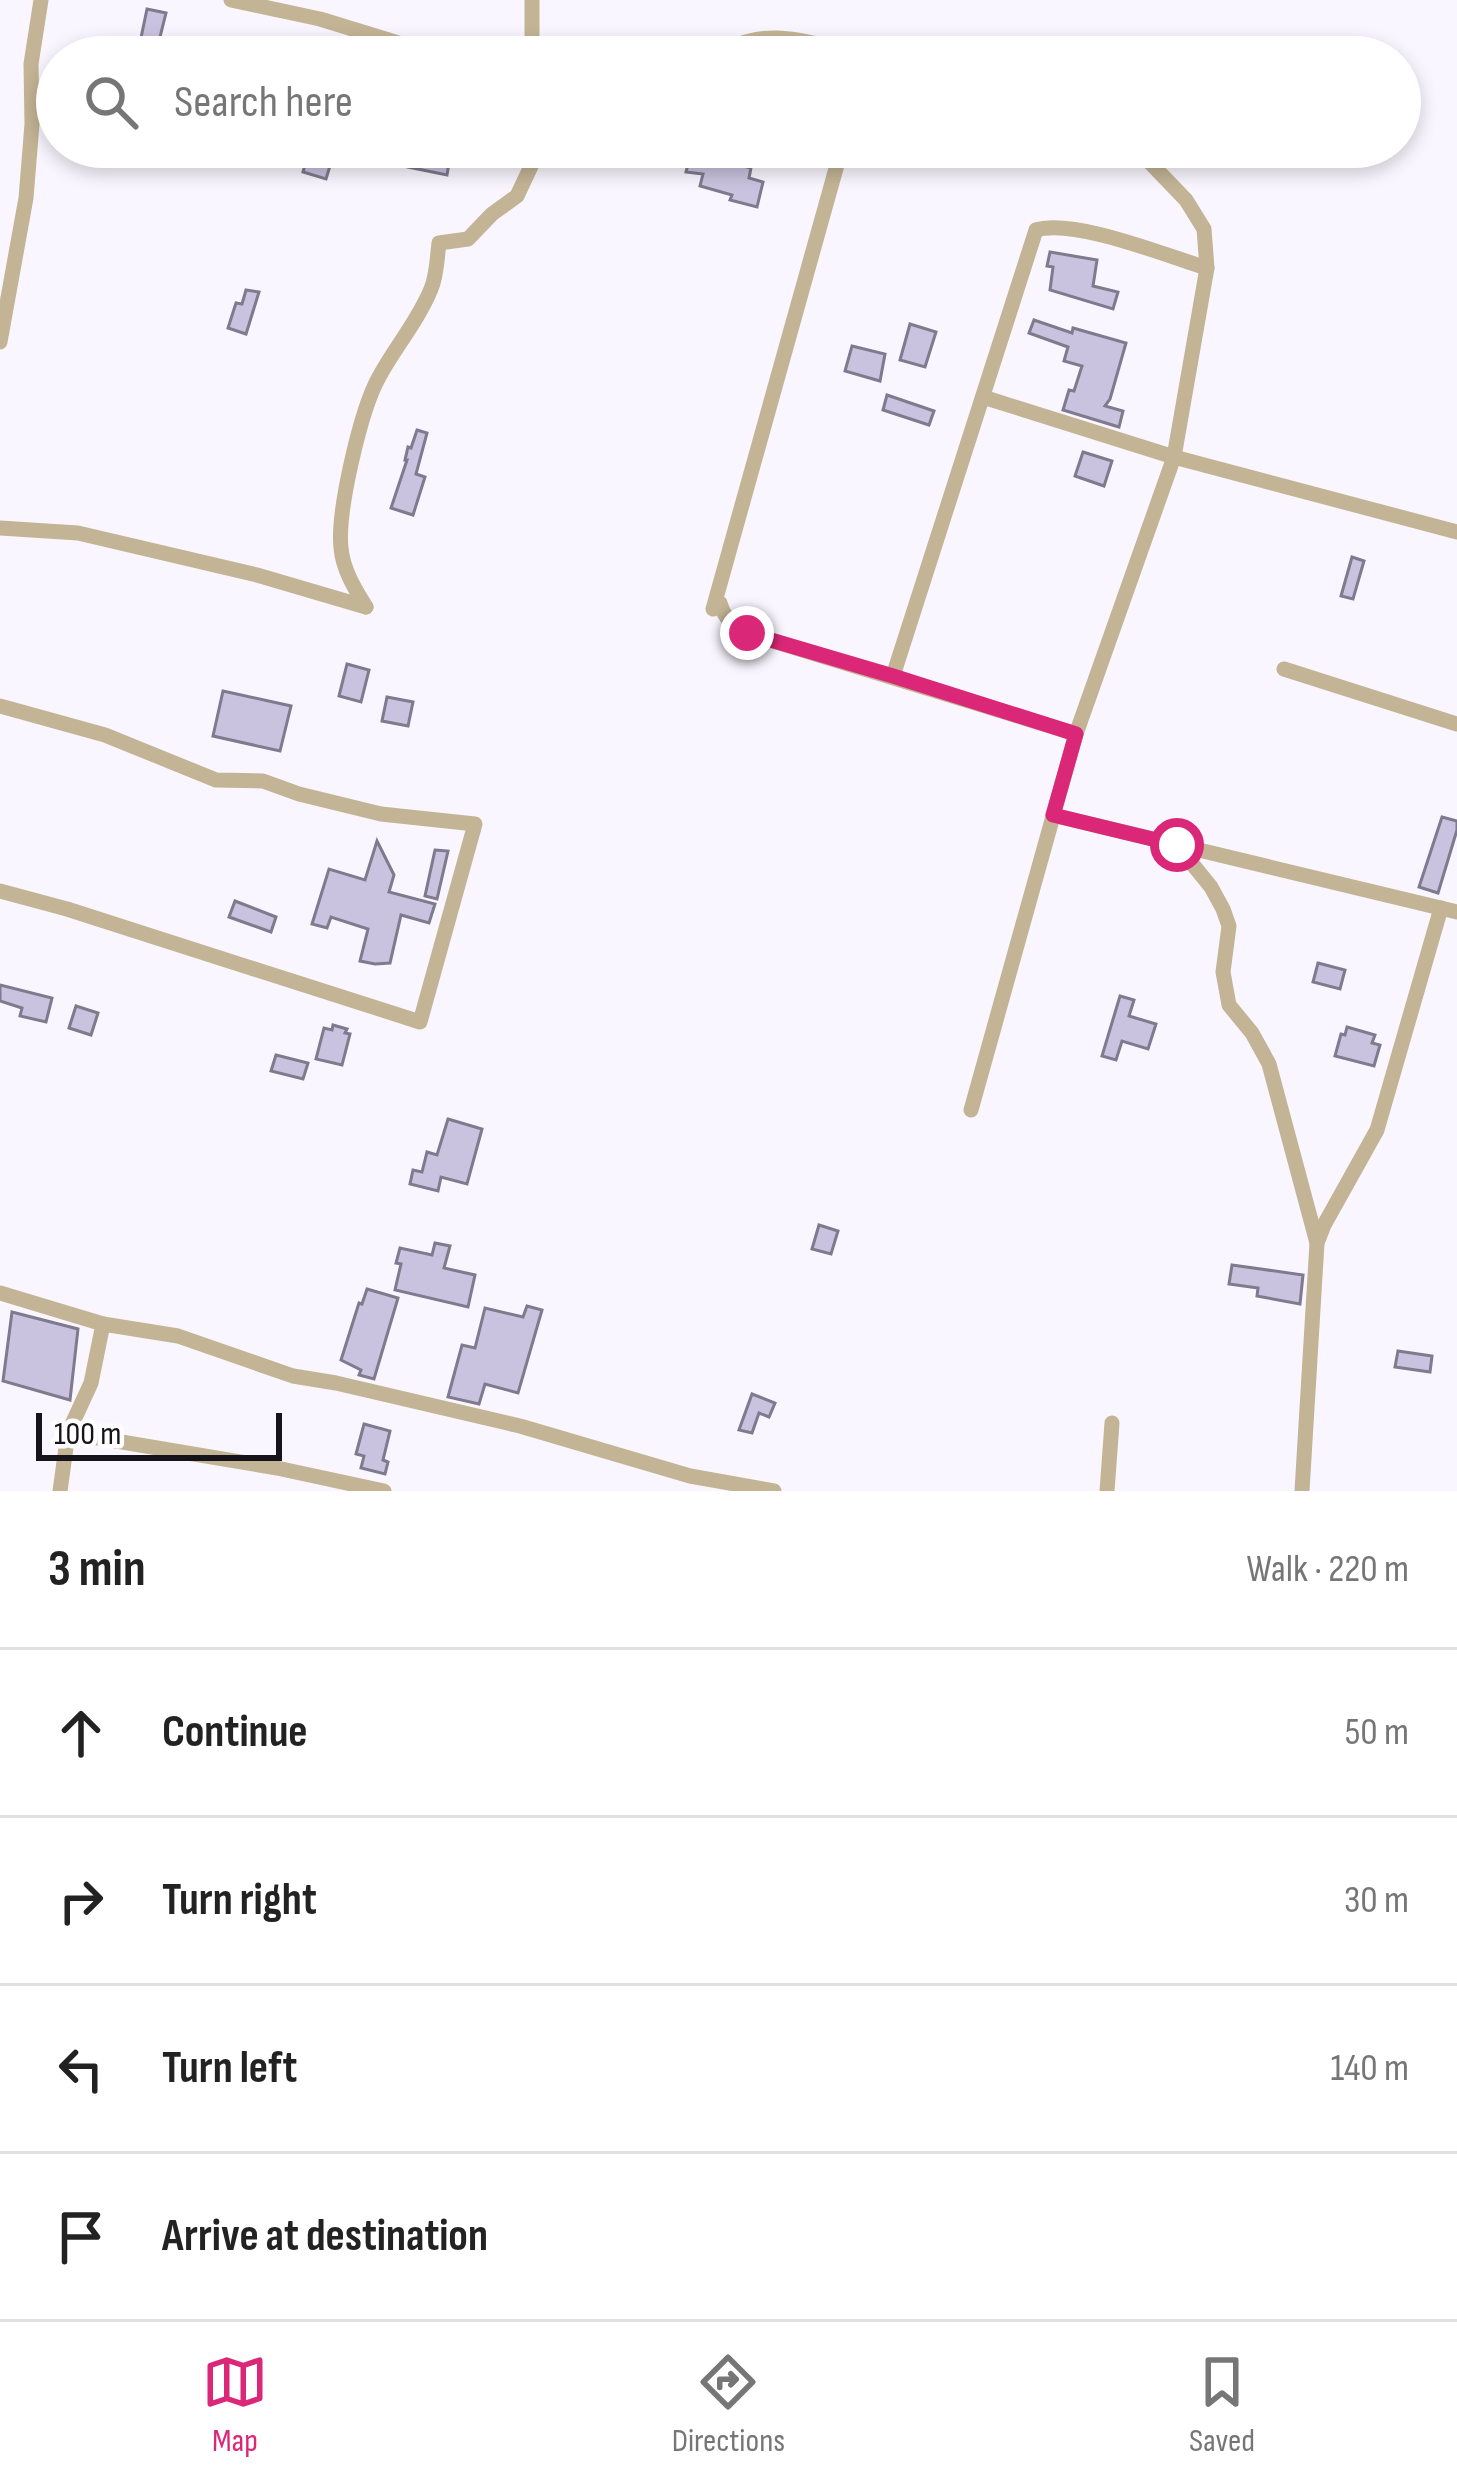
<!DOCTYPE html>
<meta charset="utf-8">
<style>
body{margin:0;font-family:"Sofia Sans Condensed",sans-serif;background:#f2f2f2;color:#222}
.scale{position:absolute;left:36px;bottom:30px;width:246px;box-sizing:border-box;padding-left:12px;border:6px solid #16131a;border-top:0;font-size:33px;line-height:42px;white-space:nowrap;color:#16131a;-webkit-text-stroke:9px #fff;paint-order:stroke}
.stop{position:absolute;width:36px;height:36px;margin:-27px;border:9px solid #db2777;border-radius:50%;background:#fff}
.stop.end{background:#db2777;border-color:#fff;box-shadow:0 3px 12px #0008}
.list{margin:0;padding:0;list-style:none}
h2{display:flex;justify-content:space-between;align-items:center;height:156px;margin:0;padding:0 48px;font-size:51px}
h2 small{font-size:39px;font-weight:400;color:#767676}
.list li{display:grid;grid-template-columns:78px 1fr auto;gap:36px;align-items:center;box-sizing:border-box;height:168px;padding:0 48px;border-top:3px solid #e0e0e0}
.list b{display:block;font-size:45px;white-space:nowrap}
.list em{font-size:39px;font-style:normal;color:#767676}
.icon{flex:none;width:66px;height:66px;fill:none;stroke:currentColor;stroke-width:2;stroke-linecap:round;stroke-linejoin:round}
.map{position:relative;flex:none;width:1457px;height:1491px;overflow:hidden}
.search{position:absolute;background:#fff;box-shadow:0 6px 18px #0003;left:36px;right:36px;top:36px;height:132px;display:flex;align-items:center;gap:30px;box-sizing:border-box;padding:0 42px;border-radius:66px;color:#767676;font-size:45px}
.sheet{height:828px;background:#fff}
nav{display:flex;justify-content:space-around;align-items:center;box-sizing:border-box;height:168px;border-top:3px solid #e0e0e0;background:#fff;font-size:33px;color:#767676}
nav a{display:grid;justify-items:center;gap:6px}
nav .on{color:#db2777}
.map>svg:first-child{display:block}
</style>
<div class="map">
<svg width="1457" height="1491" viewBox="0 0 1457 1491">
<rect width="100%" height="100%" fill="#faf6ff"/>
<!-- building -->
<g fill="#c9c3df" stroke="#7f7a8e" stroke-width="3">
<path d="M147,9L166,13L155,57H137Z"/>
<path d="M303,147H316L334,153L326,179L303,172L305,165L298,162Z"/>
<path d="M412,147H449L447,156L450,157L447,175L408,167Z"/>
<path d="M707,157L751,168L749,178L763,182L757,207L730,200L732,195L700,186L703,174L686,172L689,160L706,162Z"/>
<path d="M1050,252L1097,260L1093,286L1118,292L1113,309L1050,290L1053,267L1047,266Z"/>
<path d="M246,290L259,292L246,334L228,328L236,303L242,304Z"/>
<path d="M1034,320L1072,333L1073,328L1126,343L1110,399L1105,406L1123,411L1119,427L1063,410L1069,390L1074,391L1082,366L1064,361L1068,347L1029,333Z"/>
<path d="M910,324L936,332L925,367L900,360Z"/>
<path d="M852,346L885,354L880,381L845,371Z"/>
<path d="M887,395L934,411L929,425L883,410Z"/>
<path d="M417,430L427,433L416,474L425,477L413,515L391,508L407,460H405L408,447L411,448Z"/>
<path d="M1083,452L1112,461L1104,486L1075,476Z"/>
<path d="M1352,557L1364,561L1353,599L1341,596Z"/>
<path d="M347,664L369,670L361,702L339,696Z"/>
<path d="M223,691L291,706L280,751L213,736Z"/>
<path d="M387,697L413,702L408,726L382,721Z"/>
<path d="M1442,817L1457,821V830L1438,893L1419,887Z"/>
<path d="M377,841L394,875L389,892L435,904L429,923L401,915L390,963L375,964L360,961L368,929L331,917L327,928L312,924L329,869L365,880Z"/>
<path d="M435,850L448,851L437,899L425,896Z"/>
<path d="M235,901L276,917L271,932L229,917Z"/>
<path d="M1318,963L1345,970L1340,989L1313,982Z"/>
<path d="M0,985L52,998L46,1022L20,1016L22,1008L0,1001Z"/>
<path d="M1120,996L1134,1000L1129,1016L1156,1024L1148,1049L1122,1041L1116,1060L1102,1056Z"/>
<path d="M76,1006L98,1013L91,1035L69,1028Z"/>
<path d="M333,1025L347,1029L345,1033L350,1034L342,1065L316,1059L324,1028L332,1030Z"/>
<path d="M1347,1027L1375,1035L1372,1043L1380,1045L1374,1066L1335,1056L1341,1034L1345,1035Z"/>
<path d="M276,1055L308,1063L303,1079L271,1071Z"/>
<path d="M448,1119L482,1129L467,1184L441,1177L438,1191L410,1184L413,1170L422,1172L427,1152L437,1155Z"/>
<path d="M819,1225L838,1231L831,1254L812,1249Z"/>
<path d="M435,1243L450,1246L444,1268L475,1275L468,1307L395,1290L401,1264L396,1263L400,1248L432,1255Z"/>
<path d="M1232,1265L1303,1275L1300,1304L1257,1296L1258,1288L1229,1284Z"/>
<path d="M367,1289L398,1298L374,1379L359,1375L361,1370L341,1360L359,1303L362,1304Z"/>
<path d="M527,1306L542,1310L518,1393L485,1384L479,1404L448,1397L462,1345L475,1348L485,1308L523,1317Z"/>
<path d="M12,1312L78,1329L70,1400L3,1381Z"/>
<path d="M1398,1351L1432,1356L1430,1372L1395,1367Z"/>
<path d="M752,1394L775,1403L769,1417L759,1413L752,1433L739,1430Z"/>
<path d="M364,1424L390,1431L383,1460L388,1462L385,1474L361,1468L364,1456L356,1454Z"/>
</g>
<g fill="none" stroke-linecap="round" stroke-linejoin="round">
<!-- street -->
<g stroke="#c3b495" stroke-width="15">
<path d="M231,0L320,19L444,57"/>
<path d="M532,0V41L538,57"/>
<path d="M716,57C764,21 815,45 867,57"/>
<path d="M842,147L713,609L720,603C725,619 732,626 747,633L1076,734"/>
<path d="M0,342L26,198L32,124L31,64L41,0"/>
<path d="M983,397L1174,457L1457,532"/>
<path d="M0,528L78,533L257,575L366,607"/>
<path d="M366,607C355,589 343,570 341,548C337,511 361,409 379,377C395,347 418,321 431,289C437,275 437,258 439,243L468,239L492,214L517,196L540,147"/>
<path d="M1284,669L1457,724"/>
<path d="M893,676L1036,230C1074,218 1167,256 1207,268"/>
<path d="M0,706L105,735L216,780L263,781L299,794L381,814L475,824L420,1022L67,909L0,891"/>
<path d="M1053,815L1457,912"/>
<path d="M1177,845L1211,887L1223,909L1229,926L1223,972L1229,1005L1252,1033L1269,1064L1317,1243"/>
<path d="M971,1110L1076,734L1174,457L1207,268L1204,229L1186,200L1135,147"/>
<path d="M0,1293L103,1324L91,1383L68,1433L277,1468L384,1491"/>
<path d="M103,1324L178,1336L293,1376L336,1383L520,1426L690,1476L774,1491"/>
<path d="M60,1491L68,1433"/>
<path d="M1107,1491L1112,1423"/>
<path d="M1302,1491L1317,1243L1324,1225L1377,1130L1441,908"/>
</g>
</g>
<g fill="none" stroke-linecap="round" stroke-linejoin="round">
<!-- route -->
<path stroke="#db2777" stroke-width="15" d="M747,633L893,676L1076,734L1053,815L1177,845"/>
</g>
</svg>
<div class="scale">100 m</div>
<div class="stop" style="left:1177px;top:845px"></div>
<div class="stop end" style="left:747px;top:633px"></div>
<div class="search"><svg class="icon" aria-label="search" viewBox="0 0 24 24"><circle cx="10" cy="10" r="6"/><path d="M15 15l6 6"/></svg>Search here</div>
</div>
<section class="sheet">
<h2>3 min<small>Walk · 220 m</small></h2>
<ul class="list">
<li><svg class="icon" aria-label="ahead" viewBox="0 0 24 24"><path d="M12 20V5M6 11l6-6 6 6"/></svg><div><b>Continue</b></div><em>50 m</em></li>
<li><svg class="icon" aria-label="right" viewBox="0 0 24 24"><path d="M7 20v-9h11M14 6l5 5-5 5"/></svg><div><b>Turn right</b></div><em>30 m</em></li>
<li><svg class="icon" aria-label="left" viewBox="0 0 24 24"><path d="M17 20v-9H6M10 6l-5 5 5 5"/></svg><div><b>Turn left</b></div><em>140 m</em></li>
<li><svg class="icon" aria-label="arrive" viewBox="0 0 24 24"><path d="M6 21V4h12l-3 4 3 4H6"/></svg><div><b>Arrive at destination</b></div></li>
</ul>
</section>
<nav>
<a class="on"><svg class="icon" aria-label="map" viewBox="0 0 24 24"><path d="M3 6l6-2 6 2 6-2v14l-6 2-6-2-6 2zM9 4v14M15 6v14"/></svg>Map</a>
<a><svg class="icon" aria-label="directions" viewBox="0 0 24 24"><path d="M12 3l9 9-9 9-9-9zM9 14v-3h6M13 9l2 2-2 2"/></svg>Directions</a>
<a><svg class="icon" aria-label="saved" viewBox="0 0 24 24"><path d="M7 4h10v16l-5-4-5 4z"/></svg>Saved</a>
</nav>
